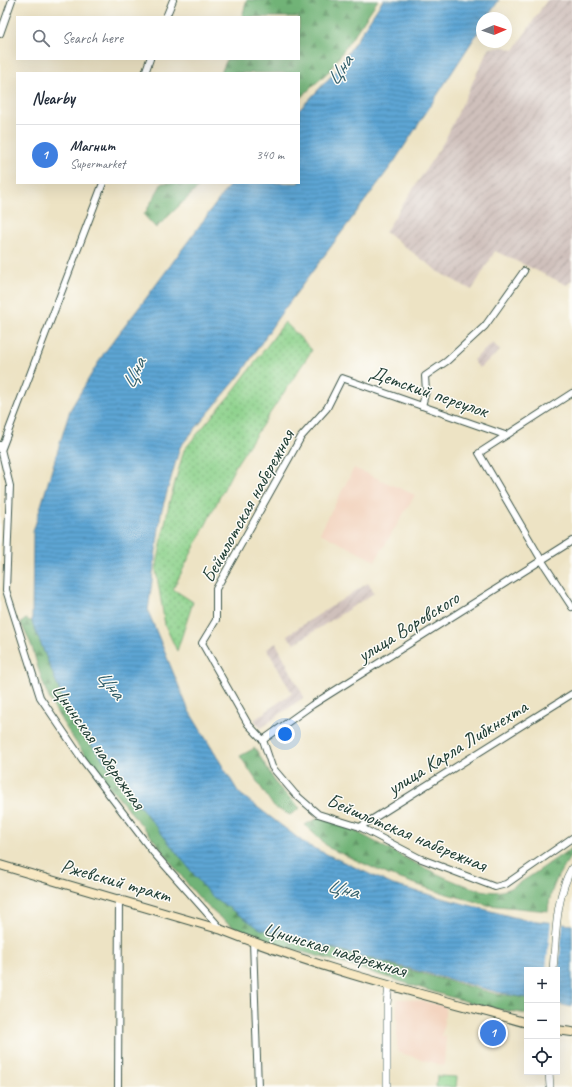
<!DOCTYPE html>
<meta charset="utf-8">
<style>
body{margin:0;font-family:Caveat,sans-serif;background:#f2f2f3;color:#1f2937}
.controls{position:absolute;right:12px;bottom:12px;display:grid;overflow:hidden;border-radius:0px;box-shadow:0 4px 16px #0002}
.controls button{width:36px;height:36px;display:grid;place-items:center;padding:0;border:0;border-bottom:1px solid #e0e1e3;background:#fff;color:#1f2937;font:20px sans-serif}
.compass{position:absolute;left:476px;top:12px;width:36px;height:36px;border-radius:50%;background:#fff;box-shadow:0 4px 16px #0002;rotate:88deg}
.you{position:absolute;left:285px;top:734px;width:14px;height:14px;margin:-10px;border:3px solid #fff;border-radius:50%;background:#1a73e8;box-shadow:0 0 0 6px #1a73e833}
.badge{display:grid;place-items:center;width:26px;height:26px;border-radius:50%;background:#2563eb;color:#fff;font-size:13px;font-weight:700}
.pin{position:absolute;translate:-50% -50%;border:2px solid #fff;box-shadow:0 1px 4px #0006}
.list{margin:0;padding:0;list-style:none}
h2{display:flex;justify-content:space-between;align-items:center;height:52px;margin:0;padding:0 16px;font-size:17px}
h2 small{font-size:13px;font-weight:400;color:#747a83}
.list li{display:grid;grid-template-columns:26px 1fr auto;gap:12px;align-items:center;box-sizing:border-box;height:60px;padding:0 16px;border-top:1px solid #e0e1e3}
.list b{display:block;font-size:15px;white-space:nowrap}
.list p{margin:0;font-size:13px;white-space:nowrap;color:#747a83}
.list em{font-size:13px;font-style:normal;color:#747a83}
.icon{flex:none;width:22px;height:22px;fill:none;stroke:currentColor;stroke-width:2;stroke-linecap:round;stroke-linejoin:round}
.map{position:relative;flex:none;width:572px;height:1087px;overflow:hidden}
.search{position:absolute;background:#fff;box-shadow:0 4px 16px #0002;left:16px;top:16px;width:284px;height:44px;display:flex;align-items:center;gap:10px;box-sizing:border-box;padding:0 14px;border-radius:0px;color:#747a83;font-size:15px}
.panel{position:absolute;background:#fff;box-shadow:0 4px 16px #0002;left:16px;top:72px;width:284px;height:112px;border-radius:0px}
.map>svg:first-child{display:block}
</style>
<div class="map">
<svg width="572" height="1087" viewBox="0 0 572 1087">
<defs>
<pattern id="industrial-furrows" width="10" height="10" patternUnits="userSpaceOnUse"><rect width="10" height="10" fill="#cfc0bb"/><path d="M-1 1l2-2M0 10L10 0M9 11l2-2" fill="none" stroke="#a79d99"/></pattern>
<pattern id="forest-firs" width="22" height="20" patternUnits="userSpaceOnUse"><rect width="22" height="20" fill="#71b377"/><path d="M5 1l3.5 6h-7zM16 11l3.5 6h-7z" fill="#5c9362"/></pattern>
<pattern id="garden-dots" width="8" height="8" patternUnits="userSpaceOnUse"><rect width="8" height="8" fill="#8cd18b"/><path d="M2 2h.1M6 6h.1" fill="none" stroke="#72ab72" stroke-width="1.8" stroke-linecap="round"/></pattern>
<pattern id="water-rules" width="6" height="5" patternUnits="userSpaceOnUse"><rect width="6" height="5" fill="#5da5d4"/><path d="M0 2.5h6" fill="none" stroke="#4c88ad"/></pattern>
</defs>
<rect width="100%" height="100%" fill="#fdfcf7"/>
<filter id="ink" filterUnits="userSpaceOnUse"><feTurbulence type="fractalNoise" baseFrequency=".025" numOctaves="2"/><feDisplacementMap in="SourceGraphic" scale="8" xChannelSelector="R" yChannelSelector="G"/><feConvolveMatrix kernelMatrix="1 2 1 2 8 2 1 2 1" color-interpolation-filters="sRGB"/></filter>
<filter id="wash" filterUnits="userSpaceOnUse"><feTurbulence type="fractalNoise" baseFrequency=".012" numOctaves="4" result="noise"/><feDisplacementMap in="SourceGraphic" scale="16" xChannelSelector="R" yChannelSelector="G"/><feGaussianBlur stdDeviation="0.9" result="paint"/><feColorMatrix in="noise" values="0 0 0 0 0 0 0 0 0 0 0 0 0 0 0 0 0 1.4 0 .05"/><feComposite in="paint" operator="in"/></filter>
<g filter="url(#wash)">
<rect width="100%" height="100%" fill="#ede3c4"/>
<!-- built -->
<g fill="#f3d4bf">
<path d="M354,468L415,495L375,561L320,533Z"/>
<path d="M397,999H410L446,1006L442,1036H446L444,1066L397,1052Z"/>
</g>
<!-- industrial -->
<g fill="url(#industrial-furrows)">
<path d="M547,0H572V280L567,285L495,251L472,290L442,274L385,232L445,140L489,48L505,47L514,50Z"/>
<path d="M493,343L500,351L479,368L473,360Z"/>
<path d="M368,583L374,593L294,644L287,635Z"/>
<path d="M276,643L304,697L261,728L254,720L292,693L267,649Z"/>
</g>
<!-- forest -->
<g fill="url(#forest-firs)" stroke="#487856">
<path d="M247,0H378L330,70L299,99V73H221L227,59H299V17H242Z"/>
<path d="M162,183H203L156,228L144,215Z"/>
<path d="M26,619L32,622L71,719L260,929L496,994L527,998V1014C513,1011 497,1010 483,1006C433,993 385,976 335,961C299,950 258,944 226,922C200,904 177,870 158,845C121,800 81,756 53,706C43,687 38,667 32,647C30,640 24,631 21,623Z"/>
<path d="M255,748L277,785L300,808L290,815L274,807L240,756Z"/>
<path d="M320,817C330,821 340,824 349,828C380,843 470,899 502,891C519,887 555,858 572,848C572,857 565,864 561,871C554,883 549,897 548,911L488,905L436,891L389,875L329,848L305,825Z"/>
</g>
<!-- park -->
<path fill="#8cd18b" stroke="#568760" d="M437,1076L457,1077L456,1087H436Z"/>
<!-- garden -->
<path fill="url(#garden-dots)" stroke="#568760" d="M285,322L312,350L237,463L173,589L193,602L177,651L165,625L156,570L169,504L184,450L235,389Z"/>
<!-- water -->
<path fill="url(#water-rules)" stroke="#3e7184" d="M383,0H499L487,18H482V26L394,162L277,319L241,374L180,447L161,513L148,611L189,711L239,793L307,845L393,885L521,919L572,925V1007L557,1004V970H527V998L497,992L260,929L210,895L71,719L32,622L33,532L70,410L104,353L144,301L231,183H299V110L336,71Z"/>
<!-- pier -->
<path fill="#ede3c4" d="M551,921L563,922L557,985V970H546Z"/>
</g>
<g filter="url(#ink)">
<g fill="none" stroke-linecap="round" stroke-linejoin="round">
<!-- minor casing -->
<g stroke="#3e564a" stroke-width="8">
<g id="minor">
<path d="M166,17L173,0"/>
<path d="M0,34L12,0"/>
<path d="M145,73L150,59"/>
<path d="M572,393L479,453L542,561L572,607"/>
<path d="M422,406L426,391L425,376L447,361L485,326L524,271"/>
<path d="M505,435L342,378L327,408L301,437L216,589V620L202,643L248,724L263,740L272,767L295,794L318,814L360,827L419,858L495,887L506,884L572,838"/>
<path d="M0,445L10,486L6,590L40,697L82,759L153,852L222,930"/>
<path d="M2,448L103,183"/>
<path d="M263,740L312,705L572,541"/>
<path d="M360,827L572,694"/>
<path d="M253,942L258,1087"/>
<path d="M118,1087L119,898"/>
</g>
</g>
<!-- tertiary casing -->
<g stroke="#3e564a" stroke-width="8">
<g id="tertiary">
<path d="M553,970C556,937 555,897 572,868"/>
<path d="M549,1072L550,1087"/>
<path d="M387,1087V1004L389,985"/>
</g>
</g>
<!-- secondary casing -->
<g stroke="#3e564a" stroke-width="10">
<g id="secondary">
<path d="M0,865L222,930C320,969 425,995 527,1023"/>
<path d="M557,1030L572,1032"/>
</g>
</g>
<!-- minor -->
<use href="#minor" stroke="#fff" stroke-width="6"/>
<!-- tertiary -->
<use href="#tertiary" stroke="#fff" stroke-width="7"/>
<!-- secondary -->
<use href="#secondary" stroke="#f8e8c3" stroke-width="8"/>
</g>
</g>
<g text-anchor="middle" stroke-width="3" stroke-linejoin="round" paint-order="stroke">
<!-- street labels -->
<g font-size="20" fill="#1f3d34" stroke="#fdfcf7">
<text transform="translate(429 391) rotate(19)" y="7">Детский переулок</text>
<text transform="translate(247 506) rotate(-61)" y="7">Бейшлотская набережная</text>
<text transform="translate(408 626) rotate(-32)" y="7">улица Воровского</text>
<text transform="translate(99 746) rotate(55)" y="7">Цнинская набережная</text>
<text transform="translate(457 747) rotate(-32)" y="7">улица Карла Либкнехта</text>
<text transform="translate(407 832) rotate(23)" y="7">Бейшлотская набережная</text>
<text transform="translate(116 880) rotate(16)" y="7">Ржевский тракт</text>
<text transform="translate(335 949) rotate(17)" y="7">Цнинская набережная</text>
</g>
<!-- water labels -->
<g font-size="21" font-style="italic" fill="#35616c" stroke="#fdfcf7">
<text transform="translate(339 70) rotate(-56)" y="7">Цна</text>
<text transform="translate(133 373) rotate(-64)" y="7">Цна</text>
<text transform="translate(111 684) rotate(51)" y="7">Цна</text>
<text transform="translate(343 888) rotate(14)" y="7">Цна</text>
</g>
</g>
</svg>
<div class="controls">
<button>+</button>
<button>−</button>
<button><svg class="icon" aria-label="locate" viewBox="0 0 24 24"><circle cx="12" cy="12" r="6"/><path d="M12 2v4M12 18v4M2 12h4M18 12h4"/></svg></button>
</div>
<svg class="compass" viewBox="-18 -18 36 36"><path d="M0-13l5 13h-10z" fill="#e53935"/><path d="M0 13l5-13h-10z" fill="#747a83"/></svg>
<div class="you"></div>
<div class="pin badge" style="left:493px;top:1033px;background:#3f7fe0">1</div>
<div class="search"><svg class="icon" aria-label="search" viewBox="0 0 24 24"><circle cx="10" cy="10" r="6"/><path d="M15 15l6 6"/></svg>Search here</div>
<section class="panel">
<h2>Nearby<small></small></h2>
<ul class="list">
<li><span class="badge" style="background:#3f7fe0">1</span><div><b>Магнит</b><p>Supermarket</p></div><em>340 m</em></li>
</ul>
</section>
</div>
